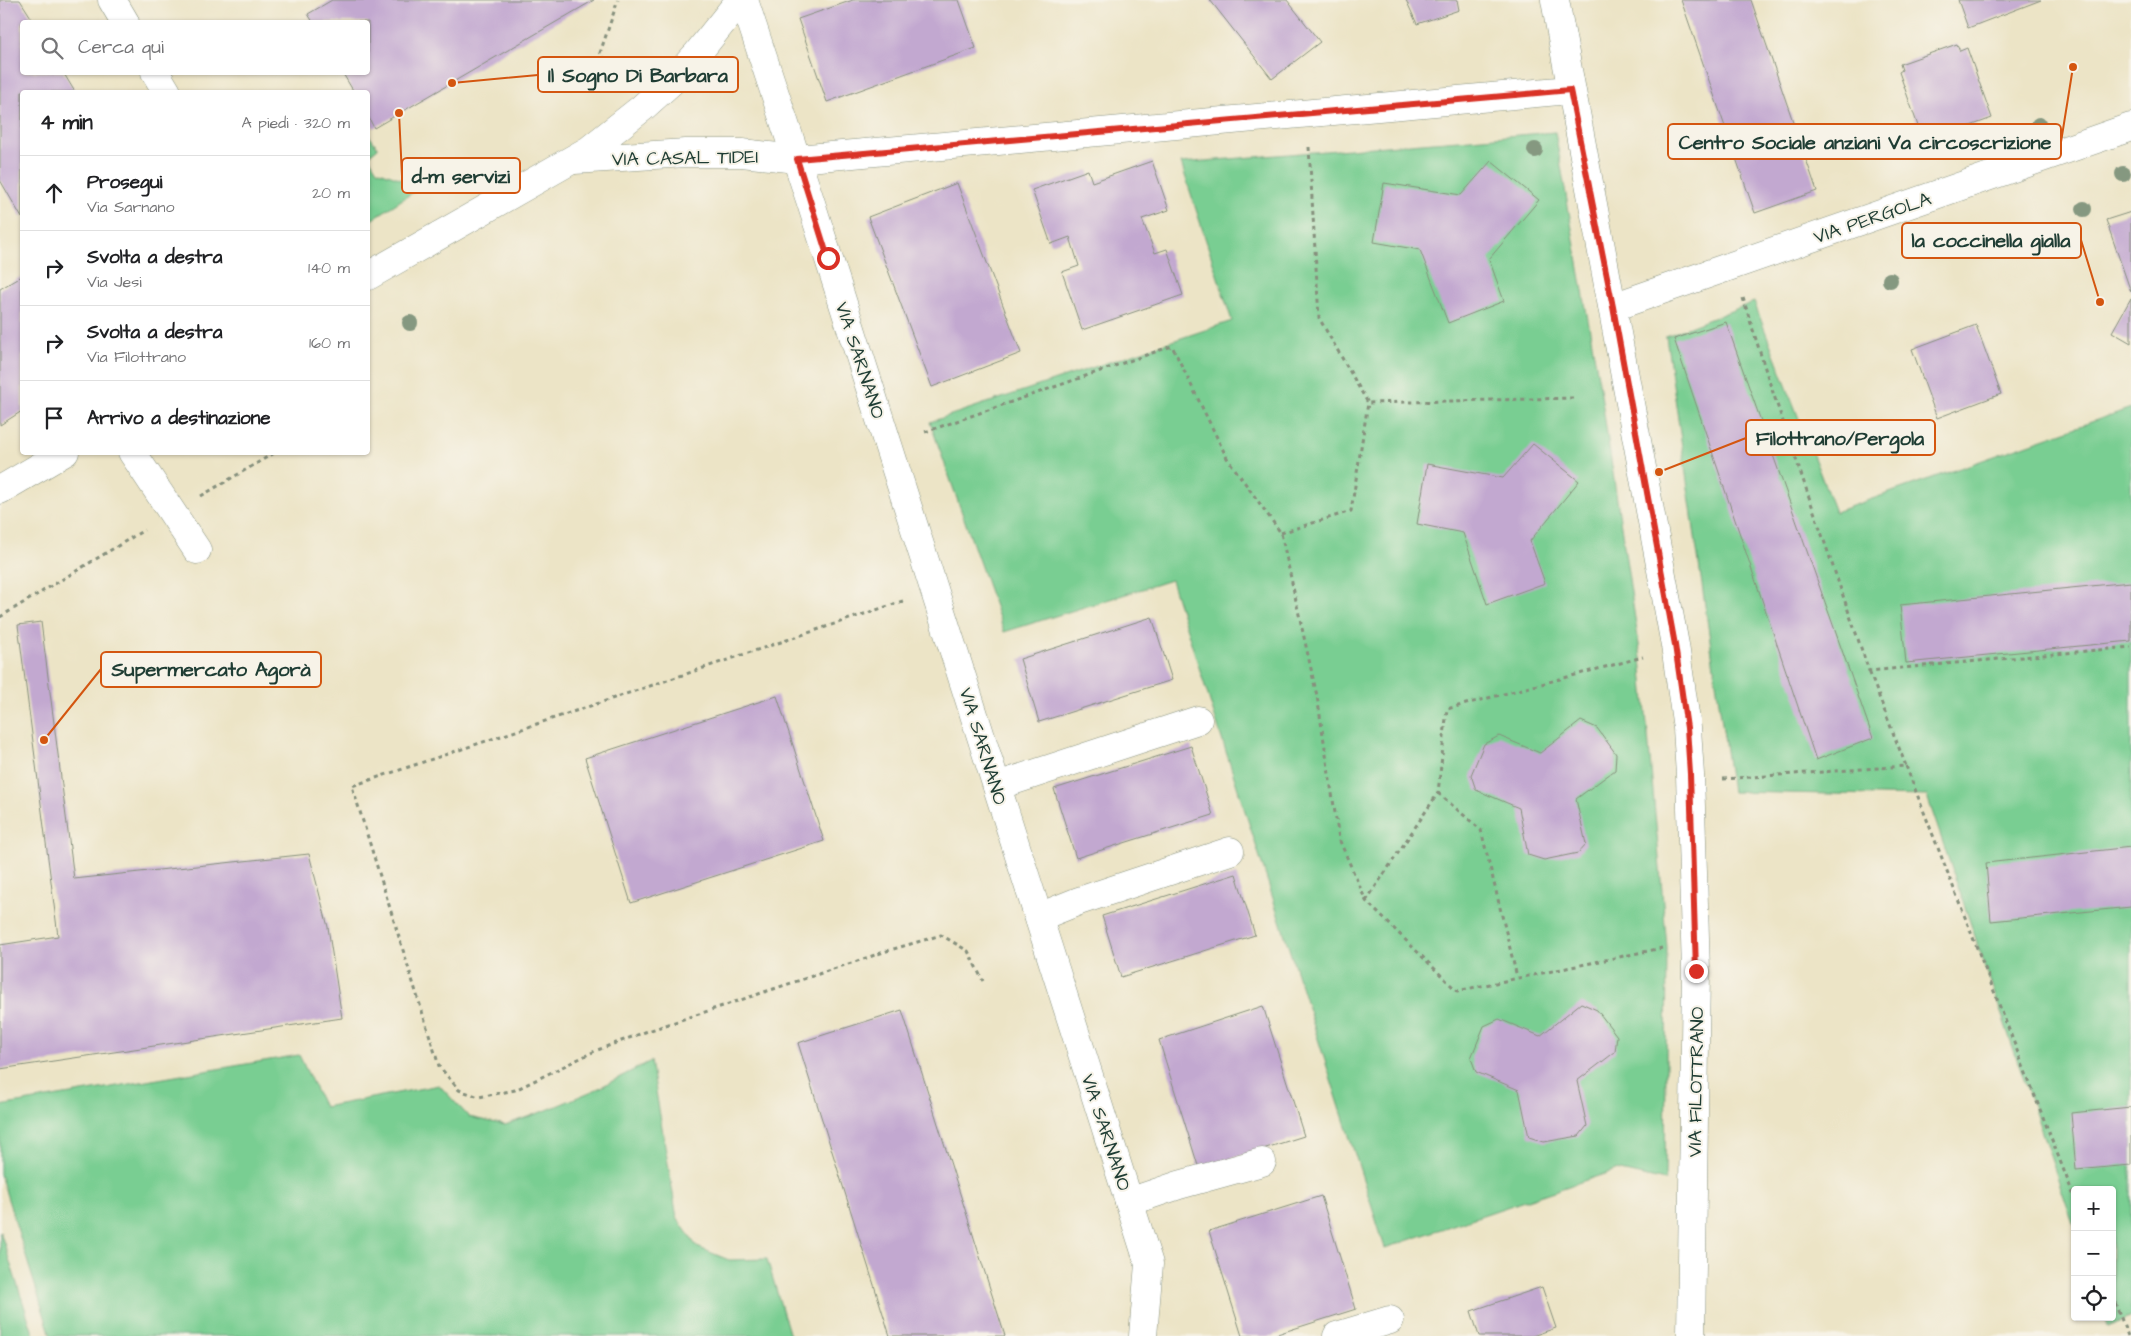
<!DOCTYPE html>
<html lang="it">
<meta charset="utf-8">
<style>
body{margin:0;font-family:"Architects Daughter",sans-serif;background:#f6f6f6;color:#202124}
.controls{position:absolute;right:15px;bottom:15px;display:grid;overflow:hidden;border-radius:5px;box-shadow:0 1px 4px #0004}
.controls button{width:45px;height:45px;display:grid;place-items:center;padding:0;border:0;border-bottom:1px solid #e0e0e0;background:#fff;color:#202124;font:25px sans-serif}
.stop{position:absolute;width:15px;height:15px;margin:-11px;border:4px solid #d93025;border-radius:50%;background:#fff}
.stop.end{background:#d93025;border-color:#fff;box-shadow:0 1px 5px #0008}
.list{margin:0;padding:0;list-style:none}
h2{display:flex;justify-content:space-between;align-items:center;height:65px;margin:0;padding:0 20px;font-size:21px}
h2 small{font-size:16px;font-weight:400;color:#757577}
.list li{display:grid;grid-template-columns:32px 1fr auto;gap:15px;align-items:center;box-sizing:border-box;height:75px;padding:0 20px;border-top:1px solid #e0e0e0}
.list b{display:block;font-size:19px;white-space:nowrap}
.list p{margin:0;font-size:16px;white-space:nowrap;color:#757577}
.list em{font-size:16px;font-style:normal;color:#757577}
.icon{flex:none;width:28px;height:28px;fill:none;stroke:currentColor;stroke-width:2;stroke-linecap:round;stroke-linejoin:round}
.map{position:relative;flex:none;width:2131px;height:1336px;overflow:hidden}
.search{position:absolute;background:#fff;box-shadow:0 1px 4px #0004;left:20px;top:20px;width:350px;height:55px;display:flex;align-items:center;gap:12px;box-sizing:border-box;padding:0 18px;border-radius:5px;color:#757577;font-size:19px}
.panel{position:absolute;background:#fff;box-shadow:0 1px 4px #0004;left:20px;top:90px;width:350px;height:365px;border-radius:5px}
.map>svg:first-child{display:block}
</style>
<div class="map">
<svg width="2131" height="1336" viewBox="0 0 2131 1336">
<rect width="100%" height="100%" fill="#f7f3e8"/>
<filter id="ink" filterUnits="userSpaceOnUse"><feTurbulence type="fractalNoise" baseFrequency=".02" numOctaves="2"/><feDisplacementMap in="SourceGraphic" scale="10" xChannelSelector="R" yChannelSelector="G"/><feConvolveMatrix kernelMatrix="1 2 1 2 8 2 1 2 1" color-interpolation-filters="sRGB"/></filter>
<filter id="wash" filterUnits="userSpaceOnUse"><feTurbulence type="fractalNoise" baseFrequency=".0096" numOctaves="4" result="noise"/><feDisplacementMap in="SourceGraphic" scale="20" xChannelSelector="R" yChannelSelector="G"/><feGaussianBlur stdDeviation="1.12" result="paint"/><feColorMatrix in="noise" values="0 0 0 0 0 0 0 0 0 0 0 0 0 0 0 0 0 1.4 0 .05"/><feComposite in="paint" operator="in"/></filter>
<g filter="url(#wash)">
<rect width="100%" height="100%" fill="#ece4c6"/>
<!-- green -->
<g fill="#79ce92" stroke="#4c8663">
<path d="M1555,132L1601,394L1641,658L1667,947L1665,1181L1616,1170L1385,1248L1171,580L1004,632L930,422L1232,321L1181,163Z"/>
<path d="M368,134L378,148L368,156L377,170L410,182L415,191L368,222Z"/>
<path d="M1754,302L1835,512L2131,408V1317L2108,1327L2105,1317H2112V1190H2075V1229L1927,796L1732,792L1666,336Z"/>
<path d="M299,1055L324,1107L439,1085L469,1117L505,1125L547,1110L597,1089L651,1061L677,1218L697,1247L729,1260L767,1259L790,1336H51L0,1174V1106Z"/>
<path d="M0,1231L34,1336H0Z"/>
</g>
<g id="blocks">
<!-- building -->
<g fill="#c2a8d0">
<path d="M0,0H20L34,22H22V72H63L75,92H22V218L0,180Z"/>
<path d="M332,0H594L374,128L368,116V92H354L342,72H368V22H313L308,14Z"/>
<path d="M853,0H959L976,48L827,102L798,19Z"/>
<path d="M1210,0H1287L1320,42L1272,79Z"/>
<path d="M1406,0H1457L1459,10L1417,24Z"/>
<path d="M1681,0H1751L1817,191L1755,213Z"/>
<path d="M1958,0H2041L1968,28Z"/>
<path d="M1957,44L1960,51L1967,48L1992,118L1924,143L1899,72L1902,70L1900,64Z"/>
<path d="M1152,161L1169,210L1142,219L1155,253L1167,249L1183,295L1082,330L1062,272L1079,266L1070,237L1051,244L1032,190L1088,170L1092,182Z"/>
<path d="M1491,161L1539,200L1489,259L1504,301L1448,323L1420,250L1374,242L1384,183L1461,195Z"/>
<path d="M957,183L1021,353L932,387L868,217Z"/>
<path d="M2131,212V292L2106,220Z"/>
<path d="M22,276V411L0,425V289Z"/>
<path d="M2131,298V343L2112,332Z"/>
<path d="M1726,322L1873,738L1816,760L1674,339Z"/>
<path d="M1976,325L2001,394L1937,418L1912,349Z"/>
<path d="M1533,444L1579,481L1530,541L1545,583L1487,604L1463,533L1417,524L1427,464L1503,478Z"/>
<path d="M2131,582V641L1906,663L1900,605Z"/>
<path d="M1152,617L1172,680L1039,722L1020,659Z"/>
<path d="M41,622L74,879L309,854L328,927L342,1018L0,1069V945L58,936L18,625Z"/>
<path d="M777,696L824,841L631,903L585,758Z"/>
<path d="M1581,721L1597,728L1616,754L1615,770L1576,799L1586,844L1578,853L1544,860L1528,855L1519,808L1476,790L1471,775L1484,744L1499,736L1540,753Z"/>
<path d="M1191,746L1213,815L1076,858L1054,789Z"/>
<path d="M2131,847V907L1991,921L1986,863Z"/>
<path d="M1236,874L1255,935L1121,977L1102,916Z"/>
<path d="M1581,1003L1597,1010L1617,1036L1615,1052L1577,1081L1587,1126L1579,1136L1544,1142L1529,1137L1519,1090L1476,1072L1471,1058L1484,1026L1499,1019L1540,1036Z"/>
<path d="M1263,1006L1304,1136L1199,1169L1159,1040Z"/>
<path d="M902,1010L1005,1336H890L798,1043Z"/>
<path d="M2131,1107V1165L2076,1170L2071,1113Z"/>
<path d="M1321,1196L1356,1309L1271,1336H1242L1209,1231Z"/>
<path d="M1542,1287L1556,1328L1532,1336H1479L1471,1311Z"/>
</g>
</g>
</g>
<g filter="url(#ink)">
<use href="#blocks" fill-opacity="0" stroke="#86907d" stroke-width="1"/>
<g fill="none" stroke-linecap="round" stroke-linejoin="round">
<!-- minor casing -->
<g stroke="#86907d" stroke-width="29">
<g id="minor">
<path d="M112,0L125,22"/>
<path d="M744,0L811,203L1149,1264L1143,1336"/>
<path d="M1555,0L1675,645L1687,728L1690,775L1696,971L1691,1336"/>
<path d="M155,72L167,92"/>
<path d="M574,160L686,153H742L797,159L1570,90"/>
<path d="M368,276L589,150L642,108L672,81L697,54L740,0"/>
<path d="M1613,307L2131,127"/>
<path d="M132,452L197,550"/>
<path d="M0,490L65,452"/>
<path d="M997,786L1198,720"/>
<path d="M1039,917L1079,901L1230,851"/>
<path d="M1129,1202L1179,1185L1262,1162"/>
<path d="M1337,1336L1390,1320"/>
</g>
</g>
<!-- path -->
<g stroke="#86907d" stroke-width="3" stroke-dasharray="4 4" stroke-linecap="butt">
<path d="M618,80L600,53L618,0"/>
<path d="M1309,147L1319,318L1368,403"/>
<path d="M1743,298L1769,381L1869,671L2131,647"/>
<path d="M925,432L1172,346L1227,458L1281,533L1317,696L1339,839L1366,901L1457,991L1662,948"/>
<path d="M201,496L276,452"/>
<path d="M1281,533L1351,511L1368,403L1573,398"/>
<path d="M903,601L352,786L439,1066L459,1090L479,1097L515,1090L595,1051L645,1032L890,950L941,935L968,951L983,981"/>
<path d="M0,617L144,530"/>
<path d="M1906,766L2075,1199"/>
<path d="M1723,779L1906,766L1869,671"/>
<path d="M1438,793L1481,830L1517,977"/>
<path d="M1366,901L1438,793L1447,709L1643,657"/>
<path d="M2112,1295L2128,1336"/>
</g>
<!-- minor -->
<use href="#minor" stroke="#fff" stroke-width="28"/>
</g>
<!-- trees -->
<g fill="#859880">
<circle cx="2039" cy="125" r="8"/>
<circle cx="1535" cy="150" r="8"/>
<circle cx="2123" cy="174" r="8"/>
<circle cx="2084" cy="209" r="8"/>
<circle cx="1890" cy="280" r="8"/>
<circle cx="410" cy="323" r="8"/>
</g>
</g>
<g fill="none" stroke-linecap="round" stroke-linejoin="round" filter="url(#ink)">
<!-- route -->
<path stroke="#d93025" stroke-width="6" d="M828,258L797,159L1570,90L1613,307L1675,645L1687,728L1690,774L1696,971"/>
</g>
<g text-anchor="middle" stroke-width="4" stroke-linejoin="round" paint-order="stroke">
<!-- street labels -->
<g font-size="19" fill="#1f3d34" stroke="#f7f3e8">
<text transform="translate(685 157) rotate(-1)" y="7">VIA CASAL TIDEI</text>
<text transform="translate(1872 217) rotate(-19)" y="7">VIA PERGOLA</text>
<text transform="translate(861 360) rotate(72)" y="7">VIA SARNANO</text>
<text transform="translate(984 746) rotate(73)" y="7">VIA SARNANO</text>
<text transform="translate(1695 1082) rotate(-89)" y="7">VIA FILOTTRANO</text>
<text transform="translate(1107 1132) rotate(72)" y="7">VIA SARNANO</text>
</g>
</g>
<!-- callouts -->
<path fill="none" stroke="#d45610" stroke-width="2" d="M452 83L538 75M2073 67L2061 142M399 113L402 176M2100 302L2081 240M1659 472L1746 438M44 740L101 669"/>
<g fill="#d45610" stroke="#f7f3e8" stroke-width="2">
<circle cx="452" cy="83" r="5"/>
<circle cx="2073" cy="67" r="5"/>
<circle cx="399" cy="113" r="5"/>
<circle cx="2100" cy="302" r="5"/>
<circle cx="1659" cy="472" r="5"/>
<circle cx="44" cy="740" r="5"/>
</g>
<g fill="#f7f3e8" stroke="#d45610" stroke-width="2">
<rect x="538" y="57" width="200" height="35" rx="5"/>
<rect x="1668" y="124" width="393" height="35" rx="5"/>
<rect x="402" y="158" width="118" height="35" rx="5"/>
<rect x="1902" y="223" width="179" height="35" rx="5"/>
<rect x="1746" y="420" width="189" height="35" rx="5"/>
<rect x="101" y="652" width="220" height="35" rx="5"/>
</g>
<g font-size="20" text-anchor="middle" font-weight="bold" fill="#1f3d34">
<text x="638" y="82">Il Sogno Di Barbara</text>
<text x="1865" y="149">Centro Sociale anziani Va circoscrizione</text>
<text x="461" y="183">d-m servizi</text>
<text x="1991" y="247">la coccinella gialla</text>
<text x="1840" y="445">Filottrano/Pergola</text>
<text x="211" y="676">Supermercato Agorà</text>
</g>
</svg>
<div class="controls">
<button>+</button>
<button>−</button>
<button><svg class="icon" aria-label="locate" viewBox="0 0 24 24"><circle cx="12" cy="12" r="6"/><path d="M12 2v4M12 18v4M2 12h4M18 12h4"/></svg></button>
</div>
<div class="stop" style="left:828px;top:258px"></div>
<div class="stop end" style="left:1696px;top:971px"></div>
<div class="search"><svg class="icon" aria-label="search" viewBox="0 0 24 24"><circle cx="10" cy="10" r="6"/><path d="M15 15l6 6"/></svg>Cerca qui</div>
<section class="panel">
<h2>4 min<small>A piedi · 320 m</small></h2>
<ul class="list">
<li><svg class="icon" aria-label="ahead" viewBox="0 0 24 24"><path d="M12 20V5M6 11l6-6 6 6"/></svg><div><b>Prosegui</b><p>Via Sarnano</p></div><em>20 m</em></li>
<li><svg class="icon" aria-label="right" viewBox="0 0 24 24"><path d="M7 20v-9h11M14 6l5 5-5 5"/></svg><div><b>Svolta a destra</b><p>Via Jesi</p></div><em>140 m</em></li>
<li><svg class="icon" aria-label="right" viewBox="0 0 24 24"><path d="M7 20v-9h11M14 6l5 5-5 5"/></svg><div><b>Svolta a destra</b><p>Via Filottrano</p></div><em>160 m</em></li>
<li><svg class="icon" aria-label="arrive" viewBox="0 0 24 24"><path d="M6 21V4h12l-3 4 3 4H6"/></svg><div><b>Arrivo a destinazione</b></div></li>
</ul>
</section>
</div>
